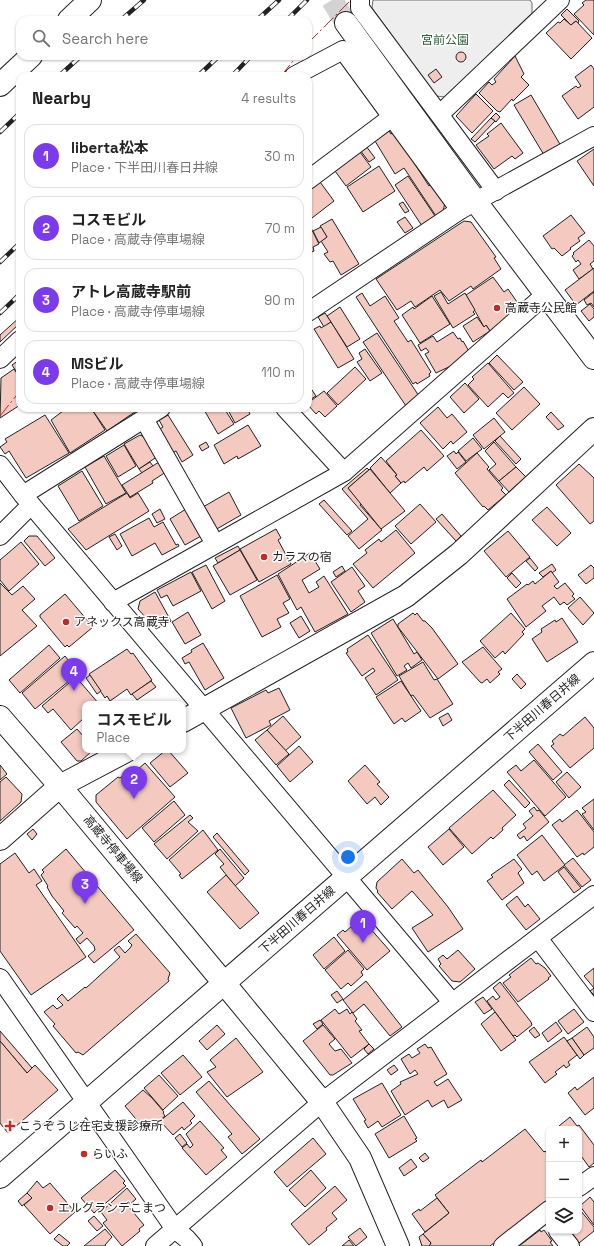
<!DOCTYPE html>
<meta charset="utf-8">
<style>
body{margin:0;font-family:"Space Grotesk","Noto Sans JP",sans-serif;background:#f6f6f6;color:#222}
.controls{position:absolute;right:12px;bottom:12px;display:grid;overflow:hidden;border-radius:8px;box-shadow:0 1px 3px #0004}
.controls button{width:36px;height:36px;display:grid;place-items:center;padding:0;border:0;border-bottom:1px solid #e0e0e0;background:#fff;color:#222;font:20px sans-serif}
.you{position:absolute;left:348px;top:857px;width:14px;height:14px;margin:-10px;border:3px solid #fff;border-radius:50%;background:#1a73e8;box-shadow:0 0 0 6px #1a73e833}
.badge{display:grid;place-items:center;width:26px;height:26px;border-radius:50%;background:#7c3aed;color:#fff;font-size:13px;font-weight:700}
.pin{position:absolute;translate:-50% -33px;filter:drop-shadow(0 1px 2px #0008)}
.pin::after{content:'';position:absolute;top:21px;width:14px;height:12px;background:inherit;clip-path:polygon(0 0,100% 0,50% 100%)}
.popup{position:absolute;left:82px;top:701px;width:104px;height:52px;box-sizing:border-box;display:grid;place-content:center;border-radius:8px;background:#fff;filter:drop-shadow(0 1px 3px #0005);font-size:13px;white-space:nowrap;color:#767676}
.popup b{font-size:15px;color:#222}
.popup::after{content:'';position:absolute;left:50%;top:100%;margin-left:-8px;border:8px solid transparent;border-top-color:#fff}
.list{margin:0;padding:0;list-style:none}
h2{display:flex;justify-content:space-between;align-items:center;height:52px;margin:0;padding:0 16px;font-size:17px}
h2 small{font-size:13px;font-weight:400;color:#767676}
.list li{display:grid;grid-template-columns:26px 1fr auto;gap:12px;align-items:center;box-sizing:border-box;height:64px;margin:0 8px 8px;padding:0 8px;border:1px solid #e0e0e0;border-radius:12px}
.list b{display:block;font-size:15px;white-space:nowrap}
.list p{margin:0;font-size:13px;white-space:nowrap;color:#767676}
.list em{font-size:13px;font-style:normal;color:#767676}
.icon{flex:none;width:22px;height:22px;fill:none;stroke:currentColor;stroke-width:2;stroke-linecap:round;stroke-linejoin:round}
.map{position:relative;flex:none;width:594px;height:1246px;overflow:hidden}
.search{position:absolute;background:#fff;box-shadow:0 1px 3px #0004;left:16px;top:16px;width:296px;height:44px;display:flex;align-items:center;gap:10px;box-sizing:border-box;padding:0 14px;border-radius:12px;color:#767676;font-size:15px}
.panel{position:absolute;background:#fff;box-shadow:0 1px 3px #0004;left:16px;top:72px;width:296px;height:340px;border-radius:12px}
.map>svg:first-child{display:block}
</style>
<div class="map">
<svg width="594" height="1246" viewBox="0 0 594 1246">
<rect width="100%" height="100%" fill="#fff"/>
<!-- green -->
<path fill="#eee" stroke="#6f6f6f" d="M373,0H530L532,3V13L445,97L436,96L372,8Z"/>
<!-- building -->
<g fill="#f3c9c0" stroke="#222">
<path d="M586,0H594V35L574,14L584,5L582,3Z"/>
<path d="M567,9L579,21L578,23L576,21L571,25L561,15Z"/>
<path d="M564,19L571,25L576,21L592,38L571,59L546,33L558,22L560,23Z"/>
<circle cx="461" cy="57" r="5"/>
<path d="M515,56L524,74L521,77L529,85L513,101L512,99L500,112L497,111L479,93L489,82L492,85L496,82L494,79Z"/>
<path d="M591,65L594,69V107L578,119L562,96L576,86L578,88L581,86L575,77Z"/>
<path d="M436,69L442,77L434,83L428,75Z"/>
<path d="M476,94L493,111L472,133L456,116Z"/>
<path d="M531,95L561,146L544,155L514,105Z"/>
<path d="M496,113L500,117L496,122L491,118Z"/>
<path d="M491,118L495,121L475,142L471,139Z"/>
<path d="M501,123L523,153L515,159L512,156L494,169L476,145L489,136L487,134Z"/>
<path d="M389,131L391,134L394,132L429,186L430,185L436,191L445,203L443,211L436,216L404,168L395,174L375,141Z"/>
<path d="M366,146L375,158L369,162L360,150Z"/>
<path d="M594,149V186L577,161Z"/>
<path d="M360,152L371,167L346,186L335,171Z"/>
<path d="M379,166L395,191L363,212L347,187Z"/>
<path d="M408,176L435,216L422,226L395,185Z"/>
<path d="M320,182L334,201L312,218L308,213V191Z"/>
<path d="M403,202L409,211L405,213L399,204Z"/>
<path d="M571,215L585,233L578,238L580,241L570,248L571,249L562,256L554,248L552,249L543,236Z"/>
<path d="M405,217L413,228L405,233L397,222Z"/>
<path d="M332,219L359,264L341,275L333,261L330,262L324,254L328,252L321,241L327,237L320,226Z"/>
<path d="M464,221L471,222L496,257L494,258L501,269L473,289L471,286L449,301L440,290L415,307L411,301L397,310L376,279Z"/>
<path d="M310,226L319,244L313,247L314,251L308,254V227Z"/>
<path d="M321,227L327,237L319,243L313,231Z"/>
<path d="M589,240L594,246V261L590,264L593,269L579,279L573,270L581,264L578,260L576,262L572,256L574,254L573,253Z"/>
<path d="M594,268V291L576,305L565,290Z"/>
<path d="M493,277L504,292L508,289L522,309L490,331L486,325L484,327L466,295Z"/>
<path d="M441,292L448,304L465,293L475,310L473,312L475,314L453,328L434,296Z"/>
<path d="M594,292V307L591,303L587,305L584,300Z"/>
<path d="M362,293L370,306L385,296L399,318L394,321L408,342L411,340L431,372L429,374L430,376L417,384L416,382L413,384L356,297Z"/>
<path d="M432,296L450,324L420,343L402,315L413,307L414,309Z"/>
<path d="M590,304L594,309V317L589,321L581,311Z"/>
<path d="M340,307L360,339L347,347L327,316Z"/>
<path d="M325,313L331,322L324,327L318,317Z"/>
<path d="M20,317V323L0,342V335Z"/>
<path d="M477,317L484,327L486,325L490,331L473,342L463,326Z"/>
<path d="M331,322L354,359L338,368L314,329L320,326L321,328Z"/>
<path d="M453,332L458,339L460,338L462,342L463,341L470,353L455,364L436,373L425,354L429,352L426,348L421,351L418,345L433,336L437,342Z"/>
<path d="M377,333L419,396L406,406L363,342Z"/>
<path d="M365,349L382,373L370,381L357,362L362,359L359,353Z"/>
<path d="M497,355L523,382L514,390L489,363Z"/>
<path d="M19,360L20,362V377L12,365Z"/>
<path d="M488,363L514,393L508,398L503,393L488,407L468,385L474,379L472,377Z"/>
<path d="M355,367L366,379L338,405L327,393Z"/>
<path d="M14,369L20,378V405L0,418L1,378Z"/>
<path d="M465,383L479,399L464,413L450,397Z"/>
<path d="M308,384L316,396L308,401Z"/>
<path d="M524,387L540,404L512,430L496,413Z"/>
<path d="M324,391L337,406L325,417L319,411L316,414L308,405V403Z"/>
<path d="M438,407L447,418L452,414L467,432L453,444L451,441L443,449L420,423Z"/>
<path d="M67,408H91L105,430L70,453L51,420Z"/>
<path d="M91,408H139V409L107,431Z"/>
<path d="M203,408H224L234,424L218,434Z"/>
<path d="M231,408H247L250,414L235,423L228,410Z"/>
<path d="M551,412L564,426L558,430L546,417Z"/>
<path d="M45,415L69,453L26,478L9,451L5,454L0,447L7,442L5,439Z"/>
<path d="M168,415L193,455L182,462L176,451L172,453L158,430L163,427L159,420Z"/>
<path d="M494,418L505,432L484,449L473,435Z"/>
<path d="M248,425L261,446L238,459L237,456L224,464L214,445Z"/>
<path d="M421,430L444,456L427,471L424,467L405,483L404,481L401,483L395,476L397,475L386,461Z"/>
<path d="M140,435L147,438L158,456L139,469L124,444Z"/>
<path d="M500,436L521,459L516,464L495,441Z"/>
<path d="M473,438L482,449L466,461L458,451Z"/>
<path d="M206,442L209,447L202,451L199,446Z"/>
<path d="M494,442L516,467L499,481L489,470L496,464L485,451Z"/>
<path d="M124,445L136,466L118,477L106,456Z"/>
<path d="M454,451L456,454L458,452L466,462L457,469L447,456Z"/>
<path d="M477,453L489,467L487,469L503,488L501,490L506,495L488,510L484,506L483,507L455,473Z"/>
<path d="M104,456L126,493L106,504L85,467Z"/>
<path d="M381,457L397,475L395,476L401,483L390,493L370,468Z"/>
<path d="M150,462L153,466L142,473L139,469Z"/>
<path d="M159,462L166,472L152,481L153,483L130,497L122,485Z"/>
<path d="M579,464L594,478V521L590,524L556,485Z"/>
<path d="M516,467L526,477L509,492L499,481Z"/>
<path d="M367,468L369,470L348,488L362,504L360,505L382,530L359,549L348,536L368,519L342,489Z"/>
<path d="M370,469L405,511L381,529L348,488Z"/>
<path d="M82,471L103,506L79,521L58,486Z"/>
<path d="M229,492L241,515L215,530L203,507Z"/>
<path d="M127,493L130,498L138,493L149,511L86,550L68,529Z"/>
<path d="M324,500L352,531L347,535L319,504Z"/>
<path d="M420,504L436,522L411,544L395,526Z"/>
<path d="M547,507L571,533L557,546L532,520Z"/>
<path d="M160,509L165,519L157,523L152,514Z"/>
<path d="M186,509L201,536L185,545L170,519Z"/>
<path d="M442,514L461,536L456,541L436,519Z"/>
<path d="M149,518L154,527L163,522L176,545L178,544L179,546L162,555L155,543L132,556L120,534Z"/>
<path d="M276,529L281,538L278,540L291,564L259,582L240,549Z"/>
<path d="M396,530L415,553L373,588L353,564L367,553L365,550L379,539L381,542Z"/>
<path d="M508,531L530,557L506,577L484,551Z"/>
<path d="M115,534L122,546L117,550L109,537Z"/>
<path d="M29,536H37L55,558L45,566L24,541Z"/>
<path d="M21,542L39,564L9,591L0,580V560Z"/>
<path d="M238,546L240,550L218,563L215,558Z"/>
<path d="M240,550L257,580L230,595L213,566Z"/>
<path d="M310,553L320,569L302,580L309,593L319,587L316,582L324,576L348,614L315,632L301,607L297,610L278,574Z"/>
<path d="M530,558L538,568L535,571L526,561Z"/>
<path d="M552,564L556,570L552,573L551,571L543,577L539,573Z"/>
<path d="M206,565L225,601L212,609L192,572Z"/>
<path d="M591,565L594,568V578L586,584L578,575Z"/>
<path d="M342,566L345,571L336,577L333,572Z"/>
<path d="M352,567L365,586L358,591L365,602L351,612L331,582Z"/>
<path d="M551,571L559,582L554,586L557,589L565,583L574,594L572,596L575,599L567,605L564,602L560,605L554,597L542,606L546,611L526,627L507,599L527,584L528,585L533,581L535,584Z"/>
<path d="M191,572L201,591L173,606L167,595L161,598L157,590Z"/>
<path d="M512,573L521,583L516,588L507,578Z"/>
<path d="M277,575L290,599L283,603L289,613L277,619L281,627L262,637L240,596Z"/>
<path d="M0,583L12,595L23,586L35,599L22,610L37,626L0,656Z"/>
<path d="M155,592L171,621L156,629L138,609L140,601Z"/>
<path d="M65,594L93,627L69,647L67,645L65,647L40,617V615Z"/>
<path d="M580,597L594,613L583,625L568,608Z"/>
<path d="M188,612L201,635L185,644L172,622Z"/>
<path d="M413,613L415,615L417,613L423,621H425L432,628L458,664L438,679L398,627V624Z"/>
<path d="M511,613L525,629L522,632L524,634L505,654L503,651L495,658L480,641Z"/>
<path d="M301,616L310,631L299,638L290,623Z"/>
<path d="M562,618L578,642L547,662L532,639L542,632L541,629L555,620L556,622Z"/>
<path d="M393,619L414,654L417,652L422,660L411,668L408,663L404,666L407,670L397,676L371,633Z"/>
<path d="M368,635L398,680L376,695L365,678L375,671L373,668L362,676L346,653L348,652L347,649Z"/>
<path d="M203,643L224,678L205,690L189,662L185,664L182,658L192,652L191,650Z"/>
<path d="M49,645L60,658L20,693L9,680Z"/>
<path d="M483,647L502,669L498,672L500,674L490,683L487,679L482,683L480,682L462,662Z"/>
<path d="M127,649L131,654L133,653L152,680L131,695L127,689L110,701L107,696L105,698L89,674Z"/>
<path d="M65,656L69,661L66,665L75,676L35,709L22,693Z"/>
<path d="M423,662L434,680L437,679L453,704L430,718L413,695L411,696L399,676Z"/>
<path d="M517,674L526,684L521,689L512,679Z"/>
<path d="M90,675L101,691L97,694L86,678Z"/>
<path d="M76,677L99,704H85V717L71,730L53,709L48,713L42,706Z"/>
<path d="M151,681L156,687L137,700L132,694Z"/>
<path d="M401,681L421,711L405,722L402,718L394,724L376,697Z"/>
<path d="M279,688L290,710L269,721L271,725L246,738L231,708L266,690L268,693Z"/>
<path d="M448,713L452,720L443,726L439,718Z"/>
<path d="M283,716L301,737L285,751L267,730Z"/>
<path d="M585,717L594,728V748L570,768L551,746L554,744L552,741L560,734L563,736Z"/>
<path d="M77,729L85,738V750H93L81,761H77L61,742Z"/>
<path d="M267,730L289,754L276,765L255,740Z"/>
<path d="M538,744L562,772L553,780L529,752Z"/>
<path d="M299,746L313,762L290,782L277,766Z"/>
<path d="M166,750H168L188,773L170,787L150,763Z"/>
<path d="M534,760L566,797L545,816L507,772L516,765L521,771Z"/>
<path d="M145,763L175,797L127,839L96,802V795L118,777L120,778L128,771L130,773L135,768L137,770Z"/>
<path d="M0,765L7,774L0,780Z"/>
<path d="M365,765L380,782L377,784L389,797L381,805L375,797L367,804L348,781Z"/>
<path d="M567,772L581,787L569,798L556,782Z"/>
<path d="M6,777L22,794L21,802L0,821V782Z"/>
<path d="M509,780L530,803L525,808L504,785Z"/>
<path d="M493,790L516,815L502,828L503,830L493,839L491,837L472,854L449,828Z"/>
<path d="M594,799V830L582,814L586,812L582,808Z"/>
<path d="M174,801L185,815L154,842L142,828Z"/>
<path d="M534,807L537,811L539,810L549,822L527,841L524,836L520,839L517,835L526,828L523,824L533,816L529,811Z"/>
<path d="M577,810L594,832V847L584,855L583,853L577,857L552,825L560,819L562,822Z"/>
<path d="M190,815L193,818L188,822L198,831L167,859L154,844Z"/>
<path d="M33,829L37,834L32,840L27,834Z"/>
<path d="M449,829L464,847L443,865L428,847Z"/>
<path d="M203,830L218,850L182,879L179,875L181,874L169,860Z"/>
<path d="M217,833L249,871L245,875L213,837Z"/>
<path d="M542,835L565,865L544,881L537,871L532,875L517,855Z"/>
<path d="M66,849L134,930L94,963L88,956L95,950L94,946L87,938L80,944L76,939L83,933L77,926L75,928L62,913L64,911L52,896L47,887L48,886L41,875L44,872L42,870Z"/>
<path d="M220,849L244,878L235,886L220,867L224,864L215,854Z"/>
<path d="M15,853L29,873L34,869L42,881L36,885L86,957L31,995L0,951V864Z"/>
<path d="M573,858L591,880L582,887L564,865Z"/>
<path d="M402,859L414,873L418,870L448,907L463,929L428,952L412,928L433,915L412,891L392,909L377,892L378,891L376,888L377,882Z"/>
<path d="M514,859L522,869L518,873L524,883L502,900L487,881L493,877L491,875Z"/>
<path d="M564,867L581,888L574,893L558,872Z"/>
<path d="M226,875L259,913L240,929L207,892Z"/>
<path d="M517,896L525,907L528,904L540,919L526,930L506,905Z"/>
<path d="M361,918L390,951L367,970L337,935L343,930L345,932Z"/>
<path d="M136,934L170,973L168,979L169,981L83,1055L78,1052L76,1053L53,1026L55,1024L44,1012L53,1005L57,1009L63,1005L57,999L62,994L68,1001L85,987L86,988L120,957L114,950L119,946L125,953L130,948L132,945L128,941Z"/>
<path d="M334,937L345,951L324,969L313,955Z"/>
<path d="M348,950L364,969L361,972L363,975L351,986L348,983L341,989L325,970Z"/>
<path d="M458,950L475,969L460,982L452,981L439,966L441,964L438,959L443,955L447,959Z"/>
<path d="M531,958L536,964L538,963L545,968L551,976L548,978L549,979L518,1002L503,983L511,977L509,975Z"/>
<path d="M594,968V995L590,991L594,988L584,976Z"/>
<path d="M366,981L402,1027L390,1036L364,1004L353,1013L343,1000Z"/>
<path d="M500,982L531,1022L532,1025L517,1037L515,1035L513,1036L487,1001L493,996L496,1000L500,997L493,988Z"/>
<path d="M337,991L343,999L337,1003L331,995Z"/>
<path d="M483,997L492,1009L484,1014L475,1002Z"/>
<path d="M335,1009L339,1014L347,1009L350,1014L352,1012L357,1019L355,1021L362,1030L359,1031L369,1044L351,1058L321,1020Z"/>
<path d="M574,1009L584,1022L568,1034L558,1021Z"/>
<path d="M495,1012L516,1040L501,1051L481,1024Z"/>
<path d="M320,1020L323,1024L317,1029L313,1024Z"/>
<path d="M556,1022L562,1031L548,1042L542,1033Z"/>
<path d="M217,1025L225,1034L207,1050L199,1041Z"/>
<path d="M323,1025L335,1039L329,1044L335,1051L341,1049L352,1063L333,1075H330L303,1041Z"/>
<path d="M534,1027L540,1035L535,1038L529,1031Z"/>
<path d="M587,1027L594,1037V1048L584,1055L572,1038Z"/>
<path d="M0,1031L32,1068L27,1073L0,1041Z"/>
<path d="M564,1037L577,1055L568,1062L570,1065L566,1068L564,1065L555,1072L557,1074L545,1083L529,1062Z"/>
<path d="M236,1038L263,1072L227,1097L207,1072L216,1067L210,1060Z"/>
<path d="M572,1038L584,1055L580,1059L567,1041Z"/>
<path d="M0,1041L27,1073L35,1065L58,1090L8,1133L0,1123Z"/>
<path d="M369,1044L374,1049L368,1054L364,1049Z"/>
<path d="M425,1044L428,1048L431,1047L447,1074L434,1082L437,1086L448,1079L462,1100L448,1108L444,1100L432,1107L428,1100L405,1115L391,1091L401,1084L400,1082L418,1074L415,1070L410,1074L401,1059L409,1054L412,1058L420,1053L417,1049Z"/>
<path d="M183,1055L202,1077L180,1095L161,1073Z"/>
<path d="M394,1065L398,1070L391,1075L387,1070Z"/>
<path d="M159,1075L178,1096L163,1110L144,1088Z"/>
<path d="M594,1077V1108L585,1115L568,1093L575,1087L577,1090Z"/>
<path d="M209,1081L260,1139L242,1154L228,1137L232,1134L196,1092Z"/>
<path d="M382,1083L401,1115L382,1127L378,1121L368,1128L364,1121L366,1120L353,1099Z"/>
<path d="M143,1090L152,1098L164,1112L163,1113L165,1116L153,1126L151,1125L145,1130L125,1106Z"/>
<path d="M183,1102L195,1116L190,1121L192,1123L184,1130L182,1127L173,1135L160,1121Z"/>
<path d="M404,1116L417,1138L415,1139L417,1141L389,1158L375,1134Z"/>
<path d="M570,1117L577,1126L579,1125L594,1145V1163L589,1167L579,1153V1129H561L559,1126Z"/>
<path d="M200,1121L224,1148L221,1150L227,1157L206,1175L182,1148L187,1144L190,1148L193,1145L186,1134Z"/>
<path d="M525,1129L544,1152L545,1151L549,1156V1200L490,1246H429L431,1243L423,1234L449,1213L435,1195L481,1160L482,1162Z"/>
<path d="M180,1134L187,1143L182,1147L175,1138Z"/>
<path d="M313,1138L326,1154L287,1187L274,1172Z"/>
<path d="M425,1153L429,1158L423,1162L419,1158Z"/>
<path d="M411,1159L417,1167L404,1176L399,1168Z"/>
<path d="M115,1170L125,1181L123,1183L126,1186L94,1213L81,1198Z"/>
<path d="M311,1170L326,1188L305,1207L289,1190Z"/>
<path d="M37,1181L43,1188L50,1183L75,1212L50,1234L24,1205L32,1198L27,1193Z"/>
<path d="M335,1186L347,1200L332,1213L337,1219L326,1228L327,1230L309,1245L291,1224Z"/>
<path d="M127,1188L136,1199L128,1206L144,1225L139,1229L140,1231L122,1246L103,1223L107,1220L101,1212Z"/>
<path d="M27,1193L32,1198L22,1206L18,1201Z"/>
<path d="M590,1197L594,1202V1225L580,1206Z"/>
<path d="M437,1198L449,1213L425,1232L412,1214L419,1209L420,1211Z"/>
<path d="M579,1211H581L594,1227V1231L579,1243L570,1231H579Z"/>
<path d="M94,1216L103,1226L97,1231L88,1221Z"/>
<path d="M360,1228L367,1237L356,1246L348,1237Z"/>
<path d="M105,1229L112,1237L105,1245L106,1246H84Z"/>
<path d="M540,1230L541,1232L544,1230L552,1241L550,1242L553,1246H519Z"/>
<path d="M59,1234L70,1243L67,1246H63L54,1239Z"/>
<path d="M423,1234L431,1243L429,1246H422L419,1237Z"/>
<path d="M349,1240L354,1246H342Z"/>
</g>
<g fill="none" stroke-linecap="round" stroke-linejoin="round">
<!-- tertiary-tunnel -->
<path stroke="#d3d3d3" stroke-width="22" stroke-dasharray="22 11" stroke-linecap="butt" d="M332,0L346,23"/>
<!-- minor casing -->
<g stroke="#222" stroke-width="20">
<g id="minor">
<path d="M360,0V8L496,191"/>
<path d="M294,76L343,50L460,210"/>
<path d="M440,114L560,0"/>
<path d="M308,180L392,117"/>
<path d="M308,312L460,210L594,136"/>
<path d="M0,359L20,340"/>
<path d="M285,408L344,472"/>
<path d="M144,419L215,544"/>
<path d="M0,465L23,495L452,1002"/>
<path d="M23,495L161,408"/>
<path d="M0,536L31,505"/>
<path d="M113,602L344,472L546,294"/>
<path d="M538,938L594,1012"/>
<path d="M0,978L175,1229L187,1239L193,1246"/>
<path d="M579,1187L594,1176"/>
<path d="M558,1231L570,1246"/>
<path d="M155,1246L322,1102L594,895"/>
<path d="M503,1246L549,1210"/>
</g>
</g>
<!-- tertiary casing -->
<g stroke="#222" stroke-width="24">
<g id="tertiary">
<path d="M69,20L90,0"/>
<path d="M346,23L476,202L594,358"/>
<path d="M0,85L31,56"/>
<path d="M183,721L406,596L459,554L594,429"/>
<path d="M0,839L60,786L128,750"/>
<path d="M224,983L322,1102L360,1158L398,1246"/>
</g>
</g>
<!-- secondary casing -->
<g stroke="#222" stroke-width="24">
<g id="secondary">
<path d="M0,717L60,786L224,983"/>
<path d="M0,1177L594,663"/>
</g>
</g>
<!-- minor -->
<use href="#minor" stroke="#fff" stroke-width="18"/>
<!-- tertiary -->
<use href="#tertiary" stroke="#fff" stroke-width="22"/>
<!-- secondary -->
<use href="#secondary" stroke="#fff" stroke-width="22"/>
<!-- rail casing -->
<g stroke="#222" stroke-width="4.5">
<g id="rail">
<path d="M121,20L144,0"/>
<path d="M257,20L279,0"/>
<path d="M287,20L307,0"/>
<path d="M59,76L81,56"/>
<path d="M198,76L219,56"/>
<path d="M232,76L251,56"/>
<path d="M0,132L20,113"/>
<path d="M0,262L20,243"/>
<path d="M0,313L20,294"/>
</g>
</g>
<!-- rail -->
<use href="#rail" stroke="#fff" stroke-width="3" stroke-dasharray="9" stroke-linecap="butt"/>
<!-- power -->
<g stroke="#c62828" stroke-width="1" stroke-dasharray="14 3 2 3" stroke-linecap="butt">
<path d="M308,43L351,0"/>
<path d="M281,76L297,56"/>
<path d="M0,416L20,391"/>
</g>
</g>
<!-- markers -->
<g fill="#c62828" stroke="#fff" stroke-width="1.5">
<circle cx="497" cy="308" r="4"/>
<circle cx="264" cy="557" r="4"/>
<circle cx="66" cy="622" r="4"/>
<path d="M8 1120h4v4h4v4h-4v4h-4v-4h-4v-4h4z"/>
<circle cx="84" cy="1154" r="4"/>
<circle cx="50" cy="1208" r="4"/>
</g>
<g text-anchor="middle" stroke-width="3" stroke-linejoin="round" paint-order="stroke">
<!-- park labels -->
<g font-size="12" fill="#2f5e38" stroke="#fff">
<text x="445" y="44">宮前公園</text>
</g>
<!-- poi labels -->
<g font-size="12" fill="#222" stroke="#fff" text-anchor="start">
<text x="505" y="312">高蔵寺公民館</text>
<text x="272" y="561">カラスの宿</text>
<text x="74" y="626">アネックス高蔵寺</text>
<text x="19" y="1130">こうぞうじ在宅支援診療所</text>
<text x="92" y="1158">らいふ</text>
<text x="58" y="1212">エルグランデこまつ</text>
</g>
<!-- street labels -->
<g font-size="12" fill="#222" stroke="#fff">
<text transform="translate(542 708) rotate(-41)" y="4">下半田川春日井線</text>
<text transform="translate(113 849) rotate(50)" y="4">高蔵寺停車場線</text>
<text transform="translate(297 920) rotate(-41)" y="4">下半田川春日井線</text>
</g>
</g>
</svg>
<div class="controls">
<button>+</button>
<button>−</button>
<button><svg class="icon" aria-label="layers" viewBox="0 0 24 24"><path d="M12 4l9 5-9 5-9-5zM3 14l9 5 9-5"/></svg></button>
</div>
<div class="you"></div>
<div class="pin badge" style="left:363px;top:943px">1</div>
<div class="pin badge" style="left:134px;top:799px">2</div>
<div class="popup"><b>コスモビル</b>Place</div>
<div class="pin badge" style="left:85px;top:904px">3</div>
<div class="pin badge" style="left:74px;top:691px">4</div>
<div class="search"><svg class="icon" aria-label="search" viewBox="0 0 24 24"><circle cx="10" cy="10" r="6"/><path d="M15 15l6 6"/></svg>Search here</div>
<section class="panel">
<h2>Nearby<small>4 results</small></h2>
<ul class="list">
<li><span class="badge">1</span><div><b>liberta松本</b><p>Place · 下半田川春日井線</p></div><em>30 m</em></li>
<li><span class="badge">2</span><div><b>コスモビル</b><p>Place · 高蔵寺停車場線</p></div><em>70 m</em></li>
<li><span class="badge">3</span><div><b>アトレ高蔵寺駅前</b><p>Place · 高蔵寺停車場線</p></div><em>90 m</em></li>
<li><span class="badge">4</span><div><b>MSビル</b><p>Place · 高蔵寺停車場線</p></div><em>110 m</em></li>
</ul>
</section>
</div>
